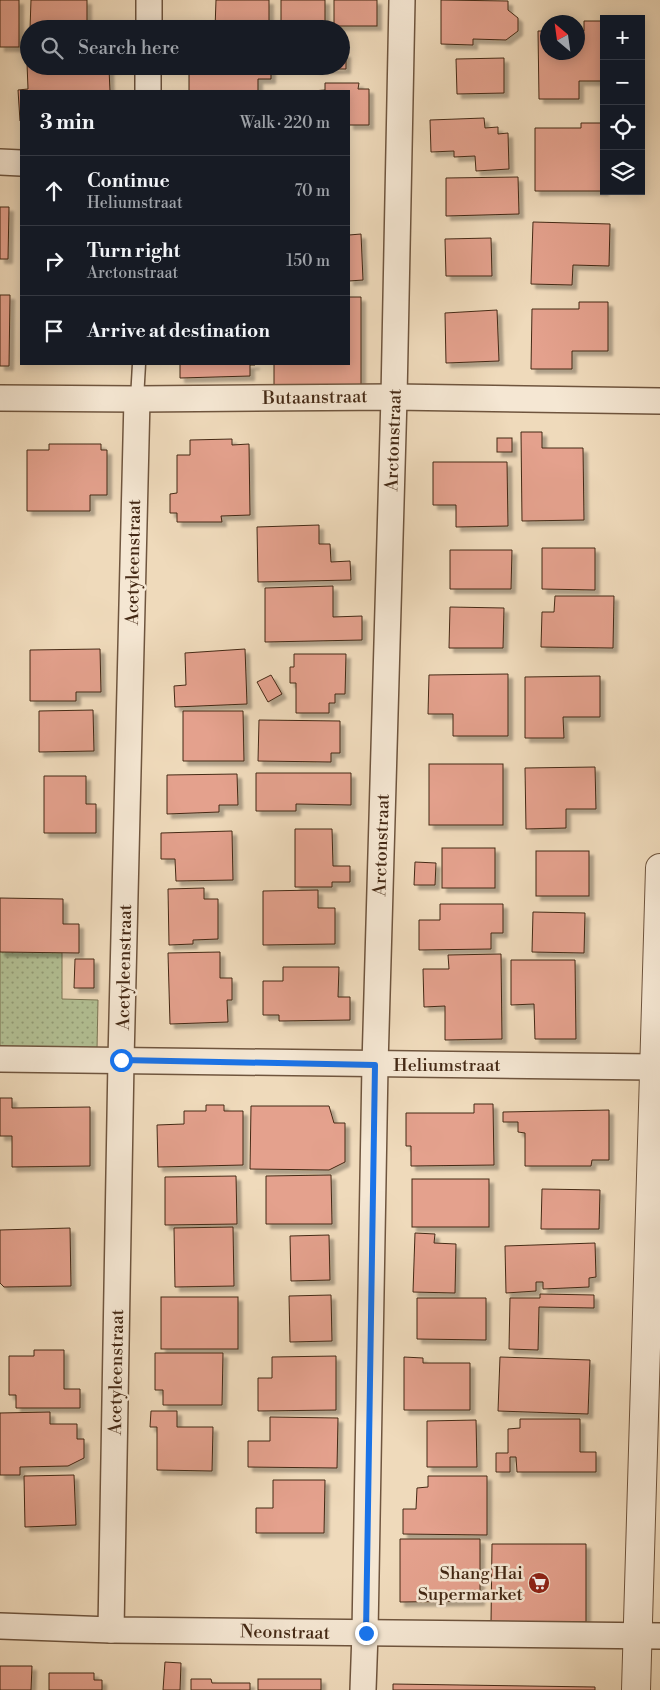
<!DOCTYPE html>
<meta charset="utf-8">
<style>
body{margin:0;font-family:"Libre Bodoni",serif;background:#20242c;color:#f1f3f6}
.controls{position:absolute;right:15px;top:15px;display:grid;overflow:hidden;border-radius:0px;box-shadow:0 2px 12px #0003}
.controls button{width:45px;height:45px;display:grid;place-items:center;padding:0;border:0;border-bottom:1px solid #363941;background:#171b24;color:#f1f3f6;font:25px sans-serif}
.compass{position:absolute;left:540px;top:15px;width:45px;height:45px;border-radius:50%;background:#171b24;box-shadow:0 2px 12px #0003;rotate:331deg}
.stop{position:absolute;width:15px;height:15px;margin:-11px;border:4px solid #1a73e8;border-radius:50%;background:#fff}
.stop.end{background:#1a73e8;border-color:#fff;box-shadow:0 1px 5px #0008}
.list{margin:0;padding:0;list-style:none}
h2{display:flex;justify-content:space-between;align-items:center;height:65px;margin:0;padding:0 20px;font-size:21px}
h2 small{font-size:16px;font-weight:400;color:#9ea1a6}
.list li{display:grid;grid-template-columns:32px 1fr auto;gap:15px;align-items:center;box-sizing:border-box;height:70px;padding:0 20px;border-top:1px solid #363941}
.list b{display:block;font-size:19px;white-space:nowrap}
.list p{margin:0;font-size:16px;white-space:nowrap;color:#9ea1a6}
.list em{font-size:16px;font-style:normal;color:#9ea1a6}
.icon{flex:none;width:28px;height:28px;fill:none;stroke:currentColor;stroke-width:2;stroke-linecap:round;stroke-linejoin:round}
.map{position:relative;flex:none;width:660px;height:1690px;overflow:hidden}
.search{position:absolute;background:#171b24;box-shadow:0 2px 12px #0003;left:20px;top:20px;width:330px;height:55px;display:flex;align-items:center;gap:12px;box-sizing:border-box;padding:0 18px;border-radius:28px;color:#9ea1a6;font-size:19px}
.panel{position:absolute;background:#171b24;box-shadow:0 2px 12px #0003;left:20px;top:90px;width:330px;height:275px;border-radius:0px}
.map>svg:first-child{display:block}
</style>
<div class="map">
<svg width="660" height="1690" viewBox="0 0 660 1690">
<defs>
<pattern id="grass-dots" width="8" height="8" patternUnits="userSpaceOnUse" patternTransform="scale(1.25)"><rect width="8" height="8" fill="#b3c195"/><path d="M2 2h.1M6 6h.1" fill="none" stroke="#939d78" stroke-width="1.8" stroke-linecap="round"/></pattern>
<filter id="shadow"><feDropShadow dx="4.5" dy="4.5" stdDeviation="1" flood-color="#0004"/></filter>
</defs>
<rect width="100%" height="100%" fill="#efdabb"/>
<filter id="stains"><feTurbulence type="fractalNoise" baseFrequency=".004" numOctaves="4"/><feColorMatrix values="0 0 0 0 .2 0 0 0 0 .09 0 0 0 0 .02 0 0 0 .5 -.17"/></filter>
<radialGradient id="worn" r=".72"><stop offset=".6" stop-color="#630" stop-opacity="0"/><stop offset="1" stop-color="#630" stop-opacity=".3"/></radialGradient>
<!-- grass -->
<path fill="url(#grass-dots)" stroke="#7c7555" d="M0,948L62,949V999L98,1000L97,1050L0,1048Z"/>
<!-- building -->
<g fill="#e4a18d" stroke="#442915" filter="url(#shadow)">
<rect x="0" y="0" width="19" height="47"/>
<path d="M31,0H87V29H30Z"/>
<path d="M216,0H269V29H215Z"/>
<rect x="281" y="0" width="44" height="29"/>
<rect x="334" y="0" width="43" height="26"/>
<path d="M441,0L508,1V10L518,18V31L506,40L473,39V45L441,44Z"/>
<path d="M584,21H604V81H579V99H539L538,31H548V52H578V31H584Z"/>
<path d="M341,53H346V69H315V66H341Z"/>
<path d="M504,58V93L457,94L456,59Z"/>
<path d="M27,63H29V66H122V68L109,69L110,91H21V121H20L18,90L28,89Z"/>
<path d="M189,66H271V79H258V91H189Z"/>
<path d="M325,83H359L358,89H369V125H349V91H312L325,90Z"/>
<path d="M484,118L485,128L498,127V134L508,133L509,169L476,171L475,156L454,157V151L431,152L430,120Z"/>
<path d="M581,123H604V191H535V128H581Z"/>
<path d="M518,177L519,214L446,216V178Z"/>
<path d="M0,207H9L8,259H0Z"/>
<path d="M533,222L610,224L609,266L573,265L572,285L531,284Z"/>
<path d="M361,234L363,280L349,281V235Z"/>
<path d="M491,238L492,276H446L445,239Z"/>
<path d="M0,295H10L9,366H0Z"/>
<path d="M349,297H361V386H274V364H349Z"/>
<path d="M579,302H608V351H572V369H531L532,309H579Z"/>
<path d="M497,310L499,361L446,363L445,313Z"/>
<path d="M180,364H255V365H250V376L180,378Z"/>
<path d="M521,432H542V448H583L584,520L522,521Z"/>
<rect x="497" y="438" width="15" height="14"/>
<path d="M232,439V445L249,444L250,515L221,516L222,522H177V513H170V494L177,493V455H190V440Z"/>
<path d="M49,444H101V450H107V495H90V511H27V450H49Z"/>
<path d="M433,462H507L508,526L456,527V505H433Z"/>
<path d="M319,525V544H330L331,562L350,561L351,580L258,582L257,527Z"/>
<path d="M542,548H595V590L542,589Z"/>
<path d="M450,550H512L511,589H450Z"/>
<path d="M333,586V617L362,616V640L265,642V588Z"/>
<path d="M555,596H614L613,648L541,647L542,612H554Z"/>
<path d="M450,607L504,608L503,648H449Z"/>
<path d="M100,649L101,692H76V701H30V650Z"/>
<path d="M245,649L247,704L175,707L174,686L186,685L185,653Z"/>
<path d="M294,654H346L345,694H335V703H329V713H296V683H290V667H294Z"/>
<path d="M508,674V736H453V714H428L429,675Z"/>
<path d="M271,675L282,694L268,702L257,682Z"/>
<path d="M600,676V717H563L564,738H525V677Z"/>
<path d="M93,710L94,751L39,752V711Z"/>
<path d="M183,711H243L244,761H183Z"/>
<path d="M259,720L340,721V753H331V762L258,761Z"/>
<rect x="429" y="764" width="74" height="61"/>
<path d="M595,767L596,809H566V828L526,829L525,768Z"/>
<path d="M256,773H351V805L296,804V811H256Z"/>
<path d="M237,774L238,805H219V812L167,814V775Z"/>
<path d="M44,776H86V804H96V833H44Z"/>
<path d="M295,829H332L333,866H350V882H332V887H295Z"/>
<path d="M232,831L233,880L176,881L175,859H161V833Z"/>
<rect x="442" y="848" width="53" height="40"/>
<rect x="536" y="851" width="53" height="45"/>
<path d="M415,862L436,863L435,885H414Z"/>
<path d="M204,888V899H218V939L193,940V944L169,945L168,889Z"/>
<path d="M318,890V908H335V944L263,945V891Z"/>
<path d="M0,898L63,899V924H79V953L0,952Z"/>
<path d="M440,904H503V933H491V949L419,950V920H440Z"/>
<path d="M533,912L585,913L584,953L532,952Z"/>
<path d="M220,952V978H232V1000H227L228,1022L170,1024L168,953Z"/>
<path d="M501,954L502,1039L445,1040V1006L424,1007L423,969H449L448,955Z"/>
<path d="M75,959H94V988H74Z"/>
<path d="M511,960H575L576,1039H535L534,1004L511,1005Z"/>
<path d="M283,967H339L338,997H350V1020L279,1021V1015H263V981H283Z"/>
<path d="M0,1098H12V1108L90,1107V1166L12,1167V1136H0Z"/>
<path d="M474,1104H493L494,1165L411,1166V1146H406V1113H474Z"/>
<path d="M206,1105H224V1111H243V1165L158,1167L157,1125L184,1124V1111H206Z"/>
<path d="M251,1106H329L334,1123H345V1162L329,1170L250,1169Z"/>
<path d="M609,1110V1160H592L591,1166H525V1133L518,1132V1122H503V1112Z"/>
<path d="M331,1175L332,1224H266V1176Z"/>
<path d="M236,1176L237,1224L165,1225V1177Z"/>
<rect x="412" y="1179" width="77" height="48"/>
<path d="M542,1189L600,1190L599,1229H541Z"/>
<path d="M233,1227L234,1286L175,1287L174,1228Z"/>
<path d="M70,1228L71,1286L4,1287L0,1283V1230Z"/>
<path d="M415,1233L435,1234L434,1243L456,1244L455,1293L413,1292Z"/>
<path d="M329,1235L330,1280L291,1281L290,1236Z"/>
<path d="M595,1243L596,1277L589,1278V1287L543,1289V1282H536V1291L506,1293L505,1246Z"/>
<path d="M540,1294L594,1295V1308L539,1307L538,1350L509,1349L510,1298H540Z"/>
<path d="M331,1295L332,1341L290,1342L289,1296Z"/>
<rect x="161" y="1297" width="77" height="52"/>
<path d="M417,1298H486V1340L417,1339Z"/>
<path d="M34,1350H64V1389H80V1408H16V1395H9V1356H34Z"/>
<path d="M155,1353H223L222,1405H163V1390H155Z"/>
<path d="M336,1356V1410L258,1411V1378H272V1357Z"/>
<path d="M404,1357L423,1358V1363H470V1410H404Z"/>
<path d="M500,1357L590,1360L588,1414L498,1411Z"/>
<path d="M151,1411H177V1427H213L212,1471L157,1470V1427H150Z"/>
<path d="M50,1412V1424H77V1439H84V1458L68,1466L20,1467V1475H0V1413Z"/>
<path d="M270,1417L338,1418L337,1468L248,1467V1441H270Z"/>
<path d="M520,1419H580V1452H596V1472H517L516,1457H510V1472H496V1453H508V1429L520,1428Z"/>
<path d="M476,1420L477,1467H427V1421Z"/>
<path d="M74,1475L76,1525L25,1527L24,1476Z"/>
<path d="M428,1476H487V1535L403,1534V1509H416L417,1488L428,1487Z"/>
<path d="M273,1480H325L324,1533H256V1508H273Z"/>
<path d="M400,1539H480V1601L400,1602Z"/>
<path d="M492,1544H586V1622L491,1623Z"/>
<path d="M165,1662L181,1663L180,1690H163Z"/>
<path d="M0,1666H32L31,1690H0Z"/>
<path d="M49,1673H94V1680H102V1690H49Z"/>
<path d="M191,1679H211L212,1683H250V1690H191Z"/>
<rect x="258" y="1679" width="63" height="11"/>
<path d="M393,1684L595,1687V1690H393Z"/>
</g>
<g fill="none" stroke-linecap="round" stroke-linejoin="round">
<!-- service casing -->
<g stroke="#6f553e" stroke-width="15">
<path id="service" d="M137,399L139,364"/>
</g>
<!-- minor casing -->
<g stroke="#6f553e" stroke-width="28">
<g id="minor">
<path d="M149,29V0"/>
<path d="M148,91V66"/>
<path d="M0,162L21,163"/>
<path d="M0,398L137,399L394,397L660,401"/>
<path d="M0,1059L653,1067"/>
<path d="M0,1626L111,1630L660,1636"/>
<path d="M111,1630L121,1060L137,399"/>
<path d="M363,1690L365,1633L375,1065L394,397L402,0"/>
</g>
</g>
<!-- tertiary casing -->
<g stroke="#6f553e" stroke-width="30">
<path id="tertiary" d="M636,1690L660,868"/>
</g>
<!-- service -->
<use href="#service" stroke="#f5e7d3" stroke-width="12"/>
<!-- minor -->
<use href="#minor" stroke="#f5e7d3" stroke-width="25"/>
<!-- tertiary -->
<use href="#tertiary" stroke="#f5e7d3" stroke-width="28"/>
</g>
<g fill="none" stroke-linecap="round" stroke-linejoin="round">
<!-- route -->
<path stroke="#1a73e8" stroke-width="6" d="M121,1060L375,1065L366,1633"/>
</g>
<!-- icons -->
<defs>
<g id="supermarket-disc" transform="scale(1.125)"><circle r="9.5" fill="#8f2418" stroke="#f5e7d3"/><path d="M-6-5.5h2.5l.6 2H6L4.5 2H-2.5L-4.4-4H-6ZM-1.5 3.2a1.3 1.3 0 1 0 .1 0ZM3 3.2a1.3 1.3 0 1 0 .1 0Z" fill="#fff"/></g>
</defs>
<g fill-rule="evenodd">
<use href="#supermarket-disc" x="539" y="1583"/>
</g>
<g text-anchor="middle" stroke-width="5" stroke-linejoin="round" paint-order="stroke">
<!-- street labels -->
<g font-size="18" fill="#442915" stroke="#f5e7d3">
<text transform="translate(315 397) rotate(-1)" y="6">Butaanstraat</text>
<text transform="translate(393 440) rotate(-88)" y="6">Arctonstraat</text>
<text transform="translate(133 562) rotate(-89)" y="6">Acetyleenstraat</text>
<text transform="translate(381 845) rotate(-88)" y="6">Arctonstraat</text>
<text transform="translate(124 967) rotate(-89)" y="6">Acetyleenstraat</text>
<text x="447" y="1071">Heliumstraat</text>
<text transform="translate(116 1372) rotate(-89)" y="6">Acetyleenstraat</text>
<text transform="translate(285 1632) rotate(1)" y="6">Neonstraat</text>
</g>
<!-- poi labels -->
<g font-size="18" fill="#442915" stroke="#f5e7d3" text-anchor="end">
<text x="523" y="1579">Shang Hai<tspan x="523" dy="21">Supermarket</tspan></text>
</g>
</g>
<rect width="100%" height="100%" filter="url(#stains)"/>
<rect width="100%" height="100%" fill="url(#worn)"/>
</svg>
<div class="controls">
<button>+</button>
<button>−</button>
<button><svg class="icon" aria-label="locate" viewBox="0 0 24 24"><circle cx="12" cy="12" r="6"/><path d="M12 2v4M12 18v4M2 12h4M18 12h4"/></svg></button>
<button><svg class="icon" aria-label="layers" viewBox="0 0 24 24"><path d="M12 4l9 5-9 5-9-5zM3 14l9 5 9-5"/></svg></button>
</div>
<svg class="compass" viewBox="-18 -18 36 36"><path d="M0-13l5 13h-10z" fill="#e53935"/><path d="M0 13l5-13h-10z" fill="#9ea1a6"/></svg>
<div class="stop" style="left:121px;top:1060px"></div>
<div class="stop end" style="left:366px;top:1633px"></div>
<div class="search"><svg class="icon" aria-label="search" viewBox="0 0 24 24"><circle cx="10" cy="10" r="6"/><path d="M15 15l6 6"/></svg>Search here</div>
<section class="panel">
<h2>3 min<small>Walk · 220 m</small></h2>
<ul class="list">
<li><svg class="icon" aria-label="ahead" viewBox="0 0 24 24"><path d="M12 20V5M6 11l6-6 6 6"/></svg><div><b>Continue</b><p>Heliumstraat</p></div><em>70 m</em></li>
<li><svg class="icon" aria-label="right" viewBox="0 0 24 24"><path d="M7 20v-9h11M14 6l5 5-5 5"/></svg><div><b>Turn right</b><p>Arctonstraat</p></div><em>150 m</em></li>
<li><svg class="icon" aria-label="arrive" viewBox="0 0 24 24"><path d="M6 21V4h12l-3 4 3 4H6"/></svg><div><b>Arrive at destination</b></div></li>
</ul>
</section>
</div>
